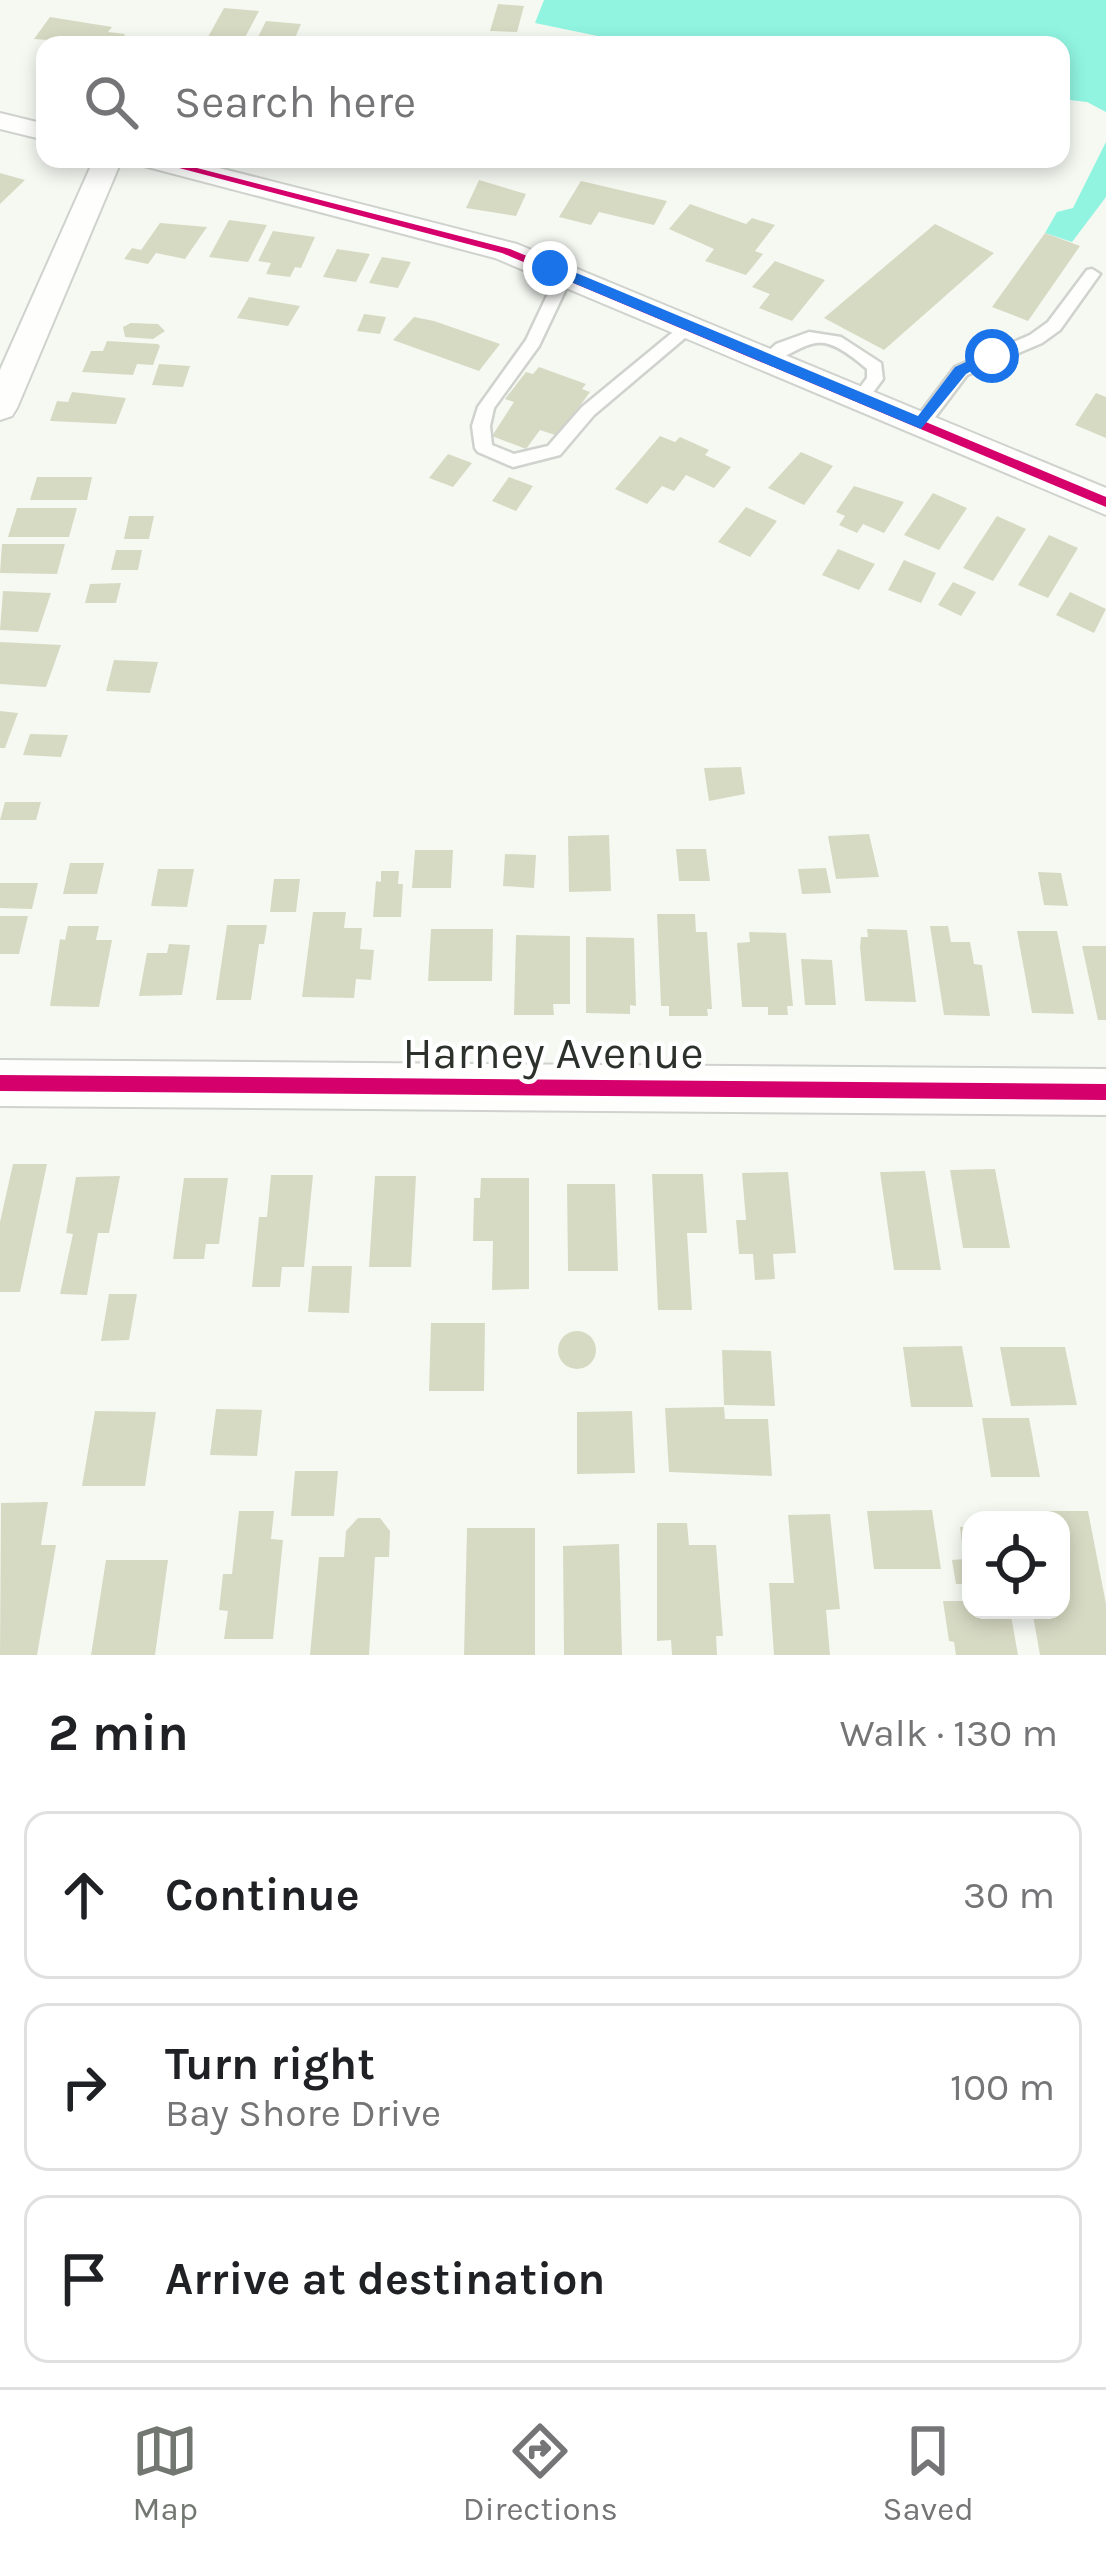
<!DOCTYPE html>
<meta charset="utf-8">
<style>
body{margin:0;font-family:Karla,sans-serif;background:#f6f6f6;color:#202124}
.controls{position:absolute;right:36px;bottom:36px;display:grid;overflow:hidden;border-radius:24px;box-shadow:0 6px 18px #0003}
.controls button{width:108px;height:108px;display:grid;place-items:center;padding:0;border:0;border-bottom:3px solid #e0e0e0;background:#fff;color:#202124;font:60px sans-serif}
.stop{position:absolute;width:36px;height:36px;margin:-27px;border:9px solid #1a73e8;border-radius:50%;background:#fff}
.stop.end{background:#1a73e8;border-color:#fff;box-shadow:0 3px 12px #0008}
.list{margin:0;padding:0;list-style:none}
h2{display:flex;justify-content:space-between;align-items:center;height:156px;margin:0;padding:0 48px;font-size:51px}
h2 small{font-size:39px;font-weight:400;color:#757577}
.list li{display:grid;grid-template-columns:78px 1fr auto;gap:36px;align-items:center;box-sizing:border-box;height:168px;margin:0 24px 24px;padding:0 24px;border:3px solid #e0e0e0;border-radius:24px}
.list b{display:block;font-size:45px;white-space:nowrap}
.list p{margin:0;font-size:39px;white-space:nowrap;color:#757577}
.list em{font-size:39px;font-style:normal;color:#757577}
.icon{flex:none;width:66px;height:66px;fill:none;stroke:currentColor;stroke-width:2;stroke-linecap:round;stroke-linejoin:round}
.map{position:relative;flex:none;width:1106px;height:1655px;overflow:hidden}
.search{position:absolute;background:#fff;box-shadow:0 6px 18px #0003;left:36px;right:36px;top:36px;height:132px;display:flex;align-items:center;gap:30px;box-sizing:border-box;padding:0 42px;border-radius:24px;color:#757577;font-size:45px}
.sheet{height:732px;background:#fff}
nav{display:flex;justify-content:space-around;align-items:center;box-sizing:border-box;height:168px;border-top:3px solid #e0e0e0;background:#fff;font-size:33px;color:#757577}
nav a{display:grid;justify-items:center;gap:6px}
nav .on{color:#737771}
.map>svg:first-child{display:block}
</style>
<div class="map">
<svg width="1106" height="1655" viewBox="0 0 1106 1655">
<rect width="100%" height="100%" fill="#f5f9f2"/>
<!-- water -->
<g fill="#90f4e0">
<path d="M544,0H1106V112L1087,102L1061,99V45H641L535,23Z"/>
<path d="M1106,142V197L1072,242L1045,233L1057,212L1073,208Z"/>
</g>
<!-- building -->
<g fill="#d7dac3">
<path d="M498,4L524,6L517,32L490,31Z"/>
<path d="M224,8L259,11L241,45H212L216,38L208,37Z"/>
<path d="M50,17L112,27L108,32L125,34L118,45L34,39Z"/>
<path d="M266,21L301,24L292,45H254Z"/>
<path d="M0,173L25,180L0,204Z"/>
<path d="M479,180L526,194L516,216L466,208Z"/>
<path d="M581,181L667,201L654,225L599,212L591,225L559,217Z"/>
<path d="M690,204L746,224L752,218L775,225L755,251L763,254L746,275L705,261L714,249L669,229Z"/>
<path d="M229,220L267,225L248,262L209,257Z"/>
<path d="M160,223L207,227L185,259L156,253L148,264L124,259L132,248L141,250Z"/>
<path d="M935,224L994,253L884,350L824,318Z"/>
<path d="M273,231L315,237L301,268L295,267L290,277L266,274L271,263L258,261Z"/>
<path d="M1045,233L1080,246L1028,321L992,307Z"/>
<path d="M337,249L370,254L356,282L323,277Z"/>
<path d="M382,257L411,262L398,288L369,283Z"/>
<path d="M775,261L825,280L792,321L759,308L770,294L752,287Z"/>
<path d="M249,297L300,306L288,326L237,318Z"/>
<path d="M364,314L386,317L380,334L357,331Z"/>
<path d="M414,317L434,321L500,344L479,371L393,340Z"/>
<path d="M131,323L158,324L165,331L153,339L125,337L123,327Z"/>
<path d="M107,341L158,344L160,346L153,365L137,364L133,375L82,372L91,351H103Z"/>
<path d="M159,364L190,366L183,387L152,385Z"/>
<path d="M539,367L586,384L582,389L590,392L558,436L540,430L526,449L492,436L514,402L505,399L526,372L533,374Z"/>
<path d="M72,392L126,398L116,424L50,421L57,401L68,402Z"/>
<path d="M1096,393L1106,397V438L1075,425Z"/>
<path d="M660,436L675,442L680,437L709,450L705,455L731,467L714,488L686,475L674,491L662,486L647,504L615,489Z"/>
<path d="M801,452L833,466L804,505L768,488Z"/>
<path d="M448,454L472,463L453,487L429,478Z"/>
<path d="M37,477H92L87,500H30Z"/>
<path d="M509,477L533,486L516,511L492,501Z"/>
<path d="M854,486L904,502L884,533L863,524L857,533L839,525L845,516L836,512Z"/>
<path d="M933,493L967,508L939,550L904,535Z"/>
<path d="M746,507L777,521L750,557L718,542Z"/>
<path d="M17,508H77L69,537H8Z"/>
<path d="M129,516H154L149,539H124Z"/>
<path d="M997,516L1026,529L993,581L963,568Z"/>
<path d="M1049,535L1078,548L1048,598L1018,585Z"/>
<path d="M2,544H65L57,574L0,573Z"/>
<path d="M838,549L875,564L859,590L822,575Z"/>
<path d="M116,550H142L138,570H111Z"/>
<path d="M904,560L936,573L921,603L888,590Z"/>
<path d="M953,582L976,592L961,616L938,605Z"/>
<path d="M121,583L116,603H85L90,584Z"/>
<path d="M3,591L51,593L38,632L0,630Z"/>
<path d="M1070,592L1106,609L1094,633L1056,615Z"/>
<path d="M0,642L61,645L46,687L0,684Z"/>
<path d="M114,660L158,662L150,693L106,691Z"/>
<path d="M0,711L18,713L5,748H0Z"/>
<path d="M30,734L68,735L61,757L23,755Z"/>
<path d="M741,767L745,794L709,801L704,768Z"/>
<path d="M5,802H41L36,820H0Z"/>
<path d="M869,834L879,877L836,879L828,836Z"/>
<path d="M609,835L611,891L569,892L568,836Z"/>
<path d="M676,849H706L710,881H679Z"/>
<path d="M415,850H453L451,888H412Z"/>
<path d="M505,854L536,855L534,888L503,886Z"/>
<path d="M70,863H104L97,894H63Z"/>
<path d="M826,868L831,893L802,894L798,869Z"/>
<path d="M158,869H194L187,907L151,906Z"/>
<path d="M381,871H399L398,884H403L401,917H373L376,881L381,882Z"/>
<path d="M1038,872L1061,873L1068,906L1044,905Z"/>
<path d="M274,879H300L296,912H270Z"/>
<path d="M0,883H38L32,909L0,908Z"/>
<path d="M313,912H346L344,928H362L360,949L374,950L371,980L356,979L354,998L302,997Z"/>
<path d="M657,914H695L696,932H707L712,1009H707L708,1016H669V1006H661Z"/>
<path d="M0,916H28L19,954H0Z"/>
<path d="M227,925H267L264,944H259L251,1000H216Z"/>
<path d="M68,926H99L96,940H112L99,1007L50,1006L60,939L65,940Z"/>
<path d="M930,926H948L951,942H970L974,964L982,965L990,1016L944,1015Z"/>
<path d="M431,929H493L492,981H428Z"/>
<path d="M867,929L907,930L916,1002L865,1001L860,947L861,937H868Z"/>
<path d="M1017,931H1057L1074,1014L1032,1013Z"/>
<path d="M749,932L786,933L793,1006H787L788,1015H768V1007H742L737,943L750,942Z"/>
<path d="M516,935L570,936V1004H553L554,1015H514Z"/>
<path d="M586,937L634,938L636,1006L630,1005V1014L586,1013Z"/>
<path d="M169,944L190,945L182,995L139,996L147,953H167Z"/>
<path d="M1082,946H1106V1020H1098Z"/>
<path d="M801,959L832,960L836,1005H805Z"/>
<path d="M13,1164H47L20,1292H0V1222Z"/>
<path d="M995,1169L1010,1248H963L950,1170Z"/>
<path d="M925,1171L941,1270H894L880,1172Z"/>
<path d="M788,1172L796,1253L773,1254L775,1279L755,1280L753,1254H739L736,1220H746L742,1173Z"/>
<path d="M652,1174H703L707,1233H687L692,1310H658Z"/>
<path d="M271,1175H313L304,1267H282L280,1287H252L259,1217H267Z"/>
<path d="M120,1176L109,1233H98L87,1295L60,1294L73,1234L66,1233L76,1177Z"/>
<path d="M375,1176H416L411,1267H369Z"/>
<path d="M184,1178H228L219,1244H206L204,1259H173Z"/>
<path d="M481,1178H529V1289L492,1290L493,1241H473L474,1198H480Z"/>
<path d="M567,1184H615L618,1271H568Z"/>
<path d="M312,1266H352L349,1313L308,1312Z"/>
<path d="M109,1294H137L129,1340L101,1341Z"/>
<path d="M431,1323H485L484,1391H429Z"/>
<circle cx="577" cy="1350" r="19"/>
<path d="M962,1346L973,1407H911L903,1347Z"/>
<path d="M1000,1347H1065L1077,1405L1011,1406Z"/>
<path d="M722,1350L771,1351L775,1406L724,1405Z"/>
<path d="M724,1407L725,1419H768L772,1476L669,1472L665,1408Z"/>
<path d="M216,1409L262,1410L257,1456L210,1455Z"/>
<path d="M95,1411L156,1412L145,1486H82Z"/>
<path d="M632,1411L635,1473L577,1474V1412Z"/>
<path d="M982,1418H1029L1040,1477H991Z"/>
<path d="M295,1471H338L334,1516H291Z"/>
<path d="M48,1502L41,1545H56L37,1655H0L1,1503Z"/>
<path d="M932,1510L941,1569H874L867,1511Z"/>
<path d="M239,1511H274L271,1539L283,1540L273,1639H224L228,1611L219,1610L223,1574H232Z"/>
<path d="M1015,1511H1088L1106,1604V1655H1040L1032,1610H1061V1520H1017Z"/>
<path d="M830,1514L840,1609L826,1610L830,1655H774L769,1583H794L788,1515Z"/>
<path d="M358,1518H380L390,1531L389,1557H375L369,1655H310L319,1557H344L346,1531Z"/>
<path d="M657,1523H687L689,1545H716L723,1636H716L717,1655H672L671,1640L657,1641Z"/>
<path d="M960,1527H971V1610H1010L1018,1655H956L954,1642L949,1641L943,1601H966L963,1584H956L952,1560L964,1559Z"/>
<path d="M467,1528H535V1655H464Z"/>
<path d="M619,1544L622,1655H564L563,1546Z"/>
<path d="M106,1560H168L155,1655H91Z"/>
</g>
<g fill="none" stroke-linecap="round" stroke-linejoin="round">
<!-- service casing -->
<g stroke="#cfd2cd" stroke-width="5">
<g id="service">
<path d="M1092,269L1100,274L1060,330L1042,343L967,375L927,428H915V420L955,367L1030,335L1048,322L1087,270Z"/>
<path d="M569,271L577,276L566,289L539,346L494,408L490,426L492,445L514,454L548,446L582,407L684,323H696L698,327L594,415L560,455L513,467L478,452L475,448L472,426L478,407L526,340L553,283Z"/>
<path d="M809,332L841,337L881,363L883,379L866,402L860,404L852,398L867,378V369C819,328 815,342 768,365L760,359L776,344Z"/>
</g>
</g>
<!-- minor casing -->
<g stroke="#cfd2cd" stroke-width="4">
<g id="minor">
<path d="M0,113L45,124V140L0,129Z"/>
<path d="M94,159H122L17,408L12,416L0,420V370Z"/>
<path d="M136,159H184L517,244L1106,488V515L495,258L140,165Z"/>
<path d="M0,1060L1106,1069V1115L0,1106Z"/>
</g>
</g>
<!-- service -->
<use href="#service" fill="#fefefd" fill-rule="evenodd"/>
<!-- minor -->
<use href="#minor" fill="#fefefd" fill-rule="evenodd"/>
<!-- cycleway casing -->
<g stroke="#fff" stroke-width="7">
<g id="cycleway">
<path d="M145,159H162L510,249L1106,497V507L502,253Z"/>
<path d="M0,1075L1106,1084V1100L0,1091Z"/>
</g>
</g>
<!-- cycleway -->
<use href="#cycleway" fill="#d6006c" fill-rule="evenodd"/>
</g>
<!-- route -->
<path fill="#1a73e8" d="M545,264H555L918,416L955,367L992,350L999,356L966,374L921,429L545,271Z"/>
<g text-anchor="middle" stroke-width="9" stroke-linejoin="round" paint-order="stroke">
<!-- street labels -->
<g font-size="45" fill="#2d312c" stroke="#fff">
<text x="553" y="1068">Harney Avenue</text>
</g>
</g>
</svg>
<div class="controls">
<button><svg class="icon" aria-label="locate" viewBox="0 0 24 24"><circle cx="12" cy="12" r="6"/><path d="M12 2v4M12 18v4M2 12h4M18 12h4"/></svg></button>
</div>
<div class="stop" style="left:992px;top:356px"></div>
<div class="stop end" style="left:550px;top:268px"></div>
<div class="search"><svg class="icon" aria-label="search" viewBox="0 0 24 24"><circle cx="10" cy="10" r="6"/><path d="M15 15l6 6"/></svg>Search here</div>
</div>
<section class="sheet">
<h2>2 min<small>Walk · 130 m</small></h2>
<ul class="list">
<li><svg class="icon" aria-label="ahead" viewBox="0 0 24 24"><path d="M12 20V5M6 11l6-6 6 6"/></svg><div><b>Continue</b></div><em>30 m</em></li>
<li><svg class="icon" aria-label="right" viewBox="0 0 24 24"><path d="M7 20v-9h11M14 6l5 5-5 5"/></svg><div><b>Turn right</b><p>Bay Shore Drive</p></div><em>100 m</em></li>
<li><svg class="icon" aria-label="arrive" viewBox="0 0 24 24"><path d="M6 21V4h12l-3 4 3 4H6"/></svg><div><b>Arrive at destination</b></div></li>
</ul>
</section>
<nav>
<a class="on"><svg class="icon" aria-label="map" viewBox="0 0 24 24"><path d="M3 6l6-2 6 2 6-2v14l-6 2-6-2-6 2zM9 4v14M15 6v14"/></svg>Map</a>
<a><svg class="icon" aria-label="directions" viewBox="0 0 24 24"><path d="M12 3l9 9-9 9-9-9zM9 14v-3h6M13 9l2 2-2 2"/></svg>Directions</a>
<a><svg class="icon" aria-label="saved" viewBox="0 0 24 24"><path d="M7 4h10v16l-5-4-5 4z"/></svg>Saved</a>
</nav>
